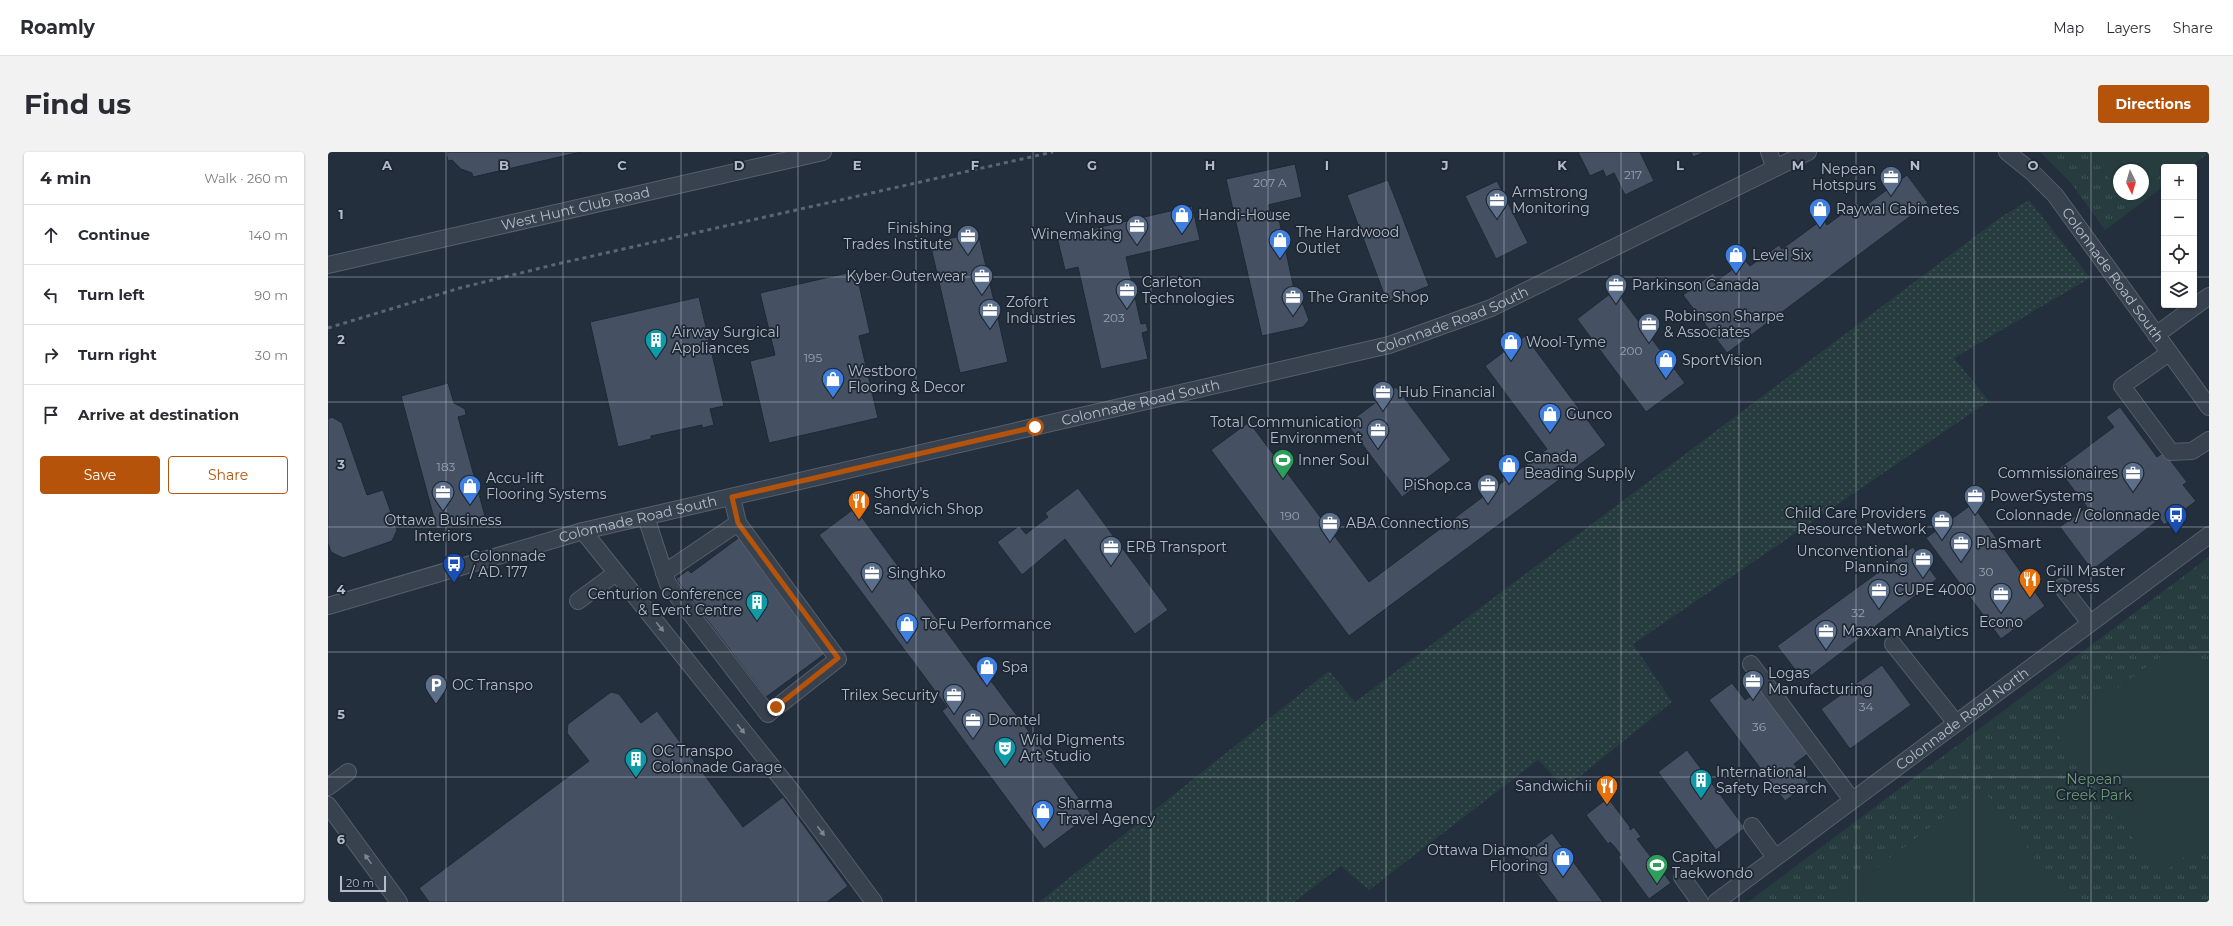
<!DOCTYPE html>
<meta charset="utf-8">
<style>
body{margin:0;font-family:Montserrat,sans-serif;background:#f2f2f3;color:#2b2b33}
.controls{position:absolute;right:12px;top:12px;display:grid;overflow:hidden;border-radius:4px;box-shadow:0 1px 3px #0004}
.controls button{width:36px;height:36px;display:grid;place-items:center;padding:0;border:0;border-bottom:1px solid #e1e1e2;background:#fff;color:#2b2b33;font:20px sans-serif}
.compass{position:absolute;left:1785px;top:12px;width:36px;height:36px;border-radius:50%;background:#fff;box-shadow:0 1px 3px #0004;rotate:175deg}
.scale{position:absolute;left:12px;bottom:10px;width:46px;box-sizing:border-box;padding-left:4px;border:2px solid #b4bcc9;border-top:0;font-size:11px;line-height:14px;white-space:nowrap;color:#b4bcc9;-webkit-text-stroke:3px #1d2633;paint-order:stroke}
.stop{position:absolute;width:12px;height:12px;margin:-9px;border:3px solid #b45309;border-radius:50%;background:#fff}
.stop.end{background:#b45309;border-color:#fff;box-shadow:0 1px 4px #0008}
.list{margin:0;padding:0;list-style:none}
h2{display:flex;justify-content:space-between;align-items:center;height:52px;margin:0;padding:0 16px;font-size:17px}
h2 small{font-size:13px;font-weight:400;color:#7c7c81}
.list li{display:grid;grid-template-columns:26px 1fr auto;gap:12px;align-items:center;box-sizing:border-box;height:60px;padding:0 16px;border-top:1px solid #e1e1e2}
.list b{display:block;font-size:15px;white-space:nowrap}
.list em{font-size:13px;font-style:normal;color:#7c7c81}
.actions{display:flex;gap:8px;padding:12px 16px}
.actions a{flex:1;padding:9px 0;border:1px solid #b45309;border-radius:4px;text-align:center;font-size:14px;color:#b45309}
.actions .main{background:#b45309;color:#fff}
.icon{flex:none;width:22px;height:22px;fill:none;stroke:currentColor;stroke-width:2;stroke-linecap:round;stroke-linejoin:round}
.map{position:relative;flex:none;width:1881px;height:750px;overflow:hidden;border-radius:4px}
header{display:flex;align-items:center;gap:24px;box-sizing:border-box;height:56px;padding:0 20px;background:#fff;border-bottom:1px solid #e1e1e2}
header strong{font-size:19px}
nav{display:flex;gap:22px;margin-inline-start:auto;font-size:14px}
.intro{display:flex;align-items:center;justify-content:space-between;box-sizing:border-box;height:96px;padding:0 24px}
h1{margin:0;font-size:28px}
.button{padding:10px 18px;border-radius:4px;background:#b45309;color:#fff;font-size:14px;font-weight:700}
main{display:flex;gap:24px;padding:0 24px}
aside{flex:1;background:#fff;border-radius:4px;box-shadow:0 1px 3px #0004}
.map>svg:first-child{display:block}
</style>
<header>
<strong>Roamly</strong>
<nav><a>Map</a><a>Layers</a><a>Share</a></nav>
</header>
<div class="intro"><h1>Find us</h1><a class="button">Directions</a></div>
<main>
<aside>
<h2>4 min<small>Walk · 260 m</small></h2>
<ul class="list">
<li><svg class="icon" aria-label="ahead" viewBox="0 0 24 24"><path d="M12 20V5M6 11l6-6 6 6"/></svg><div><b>Continue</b></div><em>140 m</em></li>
<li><svg class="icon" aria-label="left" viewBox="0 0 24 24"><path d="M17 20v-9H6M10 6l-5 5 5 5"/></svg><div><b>Turn left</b></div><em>90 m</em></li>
<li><svg class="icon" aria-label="right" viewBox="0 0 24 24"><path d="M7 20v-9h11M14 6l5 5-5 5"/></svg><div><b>Turn right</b></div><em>30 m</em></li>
<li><svg class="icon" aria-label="arrive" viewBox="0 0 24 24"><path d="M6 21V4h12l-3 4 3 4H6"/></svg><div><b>Arrive at destination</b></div></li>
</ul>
<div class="actions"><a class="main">Save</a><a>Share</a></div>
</aside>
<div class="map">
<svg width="1881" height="750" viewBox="0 0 1881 750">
<defs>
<pattern id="grass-dots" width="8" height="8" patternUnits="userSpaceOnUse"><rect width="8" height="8" fill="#263c3f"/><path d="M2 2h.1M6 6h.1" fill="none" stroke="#435659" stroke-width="1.8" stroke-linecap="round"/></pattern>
<pattern id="park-tufts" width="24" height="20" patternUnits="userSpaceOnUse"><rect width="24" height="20" fill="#263c3f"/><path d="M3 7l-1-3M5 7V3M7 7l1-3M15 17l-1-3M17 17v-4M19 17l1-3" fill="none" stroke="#435659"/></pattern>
</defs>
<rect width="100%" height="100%" fill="#242f3e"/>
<!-- grass -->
<path fill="url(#grass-dots)" d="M1701,48L1762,126L1626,206L1661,249L1305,492L1344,550L1237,636L1210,608L1041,738L1013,714L966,750H711L1001,519L1027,550L1673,65Z"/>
<!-- park -->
<g fill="url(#park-tufts)" fill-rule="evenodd">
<path d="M1712,0H1881V1L1862,15H1836V34L1777,78L1743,31ZM1791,18H1815V42H1791Z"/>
<path d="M1881,405V750H1420Z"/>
</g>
<!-- pitch -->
<g fill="#263c3f">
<path d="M1761,0H1864L1844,15H1836V21L1815,36V18H1791V40Z"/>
<path d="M1854,489L1881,526V687L1832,723L1728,581Z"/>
<path d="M1654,636L1738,747L1734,750H1504Z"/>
</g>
<!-- building -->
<g fill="#455162" stroke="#1f2835">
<path d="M118,0H253L145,25L144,21L133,17L124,8L120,9Z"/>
<path d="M1250,0H1312L1326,29L1297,43L1286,21L1278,25L1275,18L1262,24Z"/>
<path d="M1363,0H1377L1365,5Z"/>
<path d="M967,12L974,45L940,53L941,59L949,58L969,151L974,150L981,168L975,175L934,184L898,27Z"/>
<path d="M1579,23L1600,51L1399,201L1355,143L1385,121L1390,128L1417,108L1422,114L1451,93L1454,97L1495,67L1499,73L1529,51L1533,57Z"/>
<path d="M1060,28L1101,134L1059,150L1019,43Z"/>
<path d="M1169,29L1200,91L1168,107L1137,44Z"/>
<path d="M864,54L872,88L798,105L813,172L818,171L820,179L814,181L820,207L773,217L750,115L737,118L729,85Z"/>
<path d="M650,80L680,210L632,221L602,91Z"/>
<path d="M528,119L542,181L531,184L550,266L441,291L422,209L447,203L432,141Z"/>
<path d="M1287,138L1357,231L1318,260L1249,167Z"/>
<path d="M371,145L396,254L382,257L386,273L374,276V273L323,284V287L290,295L262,170Z"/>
<path d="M1197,184L1278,293L1021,484L883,298L921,270L1041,430L1219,297L1157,214Z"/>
<path d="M120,231L126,251L137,257L138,263L130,265L157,364L109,377L73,244Z"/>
<path d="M1068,235L1123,308L1074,345L1019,272Z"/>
<path d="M1792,255L1829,305L1836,300L1859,330L1855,333L1868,349L1836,373L1832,367L1764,418L1732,375L1759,355L1730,317L1786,275L1778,265Z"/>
<path d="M4,265L14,271L39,343L55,338L69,378L64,389L15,406L3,400L0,391V267Z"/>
<path d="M750,336L840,458L807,482L737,387L694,423L669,390L691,374L698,382L720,365L717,361Z"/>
<path d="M1644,352L1717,454L1673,487L1598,386Z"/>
<path d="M527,356L655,529L660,525L763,662L716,697L614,559L619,555L491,383Z"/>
<path d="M413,384L498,501L438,545L348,427L360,418L363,421Z"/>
<path d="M1585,395L1609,427L1476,529L1449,494Z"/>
<path d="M1554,513L1583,553L1522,597L1493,557Z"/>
<path d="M1404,531L1417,548L1433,537L1481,601L1466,612L1481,631L1457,649L1381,548Z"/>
<path d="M283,540L291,542L313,571L329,559L415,675L455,645L520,734L499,750H101L91,736L261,609L239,581L240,572Z"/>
<path d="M1359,598L1417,676L1388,698L1330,620Z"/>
<path d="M1280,646L1302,675V678L1306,675L1313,685L1309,687L1343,731L1321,747L1290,705L1293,703L1286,694L1282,690L1280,692L1258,663Z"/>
<path d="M1224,681L1275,750H1230L1195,703Z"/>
</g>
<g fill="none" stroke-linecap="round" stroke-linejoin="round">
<!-- minor casing -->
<g stroke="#565f6c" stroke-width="18">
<g id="minor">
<path d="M1441,0L1447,16"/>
<path id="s1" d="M1679,0L1704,20L1727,43L1881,255"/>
<path id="s2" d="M0,113L495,0"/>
<path d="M1828,183L1881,144"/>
<path d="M1841,201L1794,234L1843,300L1864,299L1881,288"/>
<path d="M318,365L340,432L440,562L510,507L410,371L404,345"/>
<path d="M255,379L465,641L546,750"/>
<path d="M336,421L410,371"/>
<path d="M1734,435L1762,471"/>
<path d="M250,449L288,421"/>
<path id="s3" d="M0,454L255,379L1061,193L1163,156L1480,0"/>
<path d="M1565,492L1628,571"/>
<path d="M1423,512L1524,648"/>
<path d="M0,635L20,620"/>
<path d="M0,653L71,750"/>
<path d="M1424,674L1447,705"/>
<path d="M1354,725L1372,750"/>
<path id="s4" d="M1388,750L1881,383"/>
</g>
</g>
<!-- minor -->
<use href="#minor" stroke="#38414e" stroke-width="16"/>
<!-- rail -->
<path stroke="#5a6575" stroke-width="3" stroke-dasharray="4 4" stroke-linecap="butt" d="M0,176L132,136L229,112L725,0"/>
</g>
<!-- one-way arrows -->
<defs><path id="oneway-solid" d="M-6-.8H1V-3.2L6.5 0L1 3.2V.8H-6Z"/></defs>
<g fill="#7c8592">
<use href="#oneway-solid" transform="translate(332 475) rotate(51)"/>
<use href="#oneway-solid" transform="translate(413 577) rotate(51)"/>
<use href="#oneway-solid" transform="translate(493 679) rotate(53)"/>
<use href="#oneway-solid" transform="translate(40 707) rotate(-126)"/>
</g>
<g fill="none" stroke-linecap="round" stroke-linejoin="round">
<!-- route -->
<path stroke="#b45309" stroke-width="5" d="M448,555L510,506L410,371L404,345L707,275"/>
</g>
<!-- grid -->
<path fill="none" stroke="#b4bcc9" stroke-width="1" stroke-opacity="0.55" d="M118,0V750M235,0V750M353,0V750M470,0V750M588,0V750M705,0V750M823,0V750M940,0V750M1058,0V750M1176,0V750M1293,0V750M1411,0V750M1528,0V750M1646,0V750M1763,0V750M0,125H1836M1866,125H1881M0,250H1881M0,375H1881M0,500H1881M0,625H1881"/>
<!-- icons -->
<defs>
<g id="office-pin" transform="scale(1.15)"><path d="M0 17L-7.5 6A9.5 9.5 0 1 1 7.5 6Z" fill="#5c6f8a" stroke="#1d2633"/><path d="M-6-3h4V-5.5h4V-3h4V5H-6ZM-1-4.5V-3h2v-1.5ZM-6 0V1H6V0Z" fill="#fff"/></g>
<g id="shop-pin" transform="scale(1.15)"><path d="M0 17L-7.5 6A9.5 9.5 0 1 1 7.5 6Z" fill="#3f7fe0" stroke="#1d2633"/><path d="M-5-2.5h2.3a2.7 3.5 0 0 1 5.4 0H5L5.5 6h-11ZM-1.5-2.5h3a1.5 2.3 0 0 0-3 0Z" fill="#fff"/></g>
<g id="building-pin" transform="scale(1.15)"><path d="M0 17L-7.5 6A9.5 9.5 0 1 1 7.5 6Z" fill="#0f9aa8" stroke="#1d2633"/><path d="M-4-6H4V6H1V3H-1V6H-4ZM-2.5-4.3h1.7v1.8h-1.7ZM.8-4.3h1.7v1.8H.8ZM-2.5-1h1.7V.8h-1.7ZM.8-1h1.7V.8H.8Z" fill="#fff"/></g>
<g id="stadium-pin" transform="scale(1.15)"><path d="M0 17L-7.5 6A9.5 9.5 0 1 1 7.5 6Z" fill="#2e9e5b" stroke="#1d2633"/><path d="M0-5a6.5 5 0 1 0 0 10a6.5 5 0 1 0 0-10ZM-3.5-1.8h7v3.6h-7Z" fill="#fff"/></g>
<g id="restaurant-pin" transform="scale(1.15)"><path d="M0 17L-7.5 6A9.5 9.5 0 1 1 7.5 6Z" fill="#e8710a" stroke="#1d2633"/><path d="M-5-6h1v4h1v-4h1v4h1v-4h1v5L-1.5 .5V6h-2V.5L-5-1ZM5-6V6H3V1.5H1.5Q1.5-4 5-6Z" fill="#fff"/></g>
<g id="bus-pin" transform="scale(1.15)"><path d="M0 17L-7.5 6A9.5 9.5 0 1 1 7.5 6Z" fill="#1a4fb4" stroke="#1d2633"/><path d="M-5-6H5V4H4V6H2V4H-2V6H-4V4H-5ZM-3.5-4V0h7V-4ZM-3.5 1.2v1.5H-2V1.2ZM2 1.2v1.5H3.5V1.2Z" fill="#fff"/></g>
<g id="parking-pin" transform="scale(1.15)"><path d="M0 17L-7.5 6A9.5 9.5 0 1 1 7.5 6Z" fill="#5c6f8a" stroke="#1d2633"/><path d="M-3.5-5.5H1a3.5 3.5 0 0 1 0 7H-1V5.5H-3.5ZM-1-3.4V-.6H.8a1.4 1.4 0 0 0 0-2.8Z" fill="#fff"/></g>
<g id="theatre-pin" transform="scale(1.15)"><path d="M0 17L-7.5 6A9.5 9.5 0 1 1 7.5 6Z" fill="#0f9aa8" stroke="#1d2633"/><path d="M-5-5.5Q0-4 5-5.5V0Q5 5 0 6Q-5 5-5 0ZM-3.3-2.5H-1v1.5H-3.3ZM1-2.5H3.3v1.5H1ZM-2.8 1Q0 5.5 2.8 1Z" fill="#fff"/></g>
</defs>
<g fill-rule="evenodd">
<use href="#office-pin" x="1563" y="25"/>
<use href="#office-pin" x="1169" y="48"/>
<use href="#shop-pin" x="1492" y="57"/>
<use href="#shop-pin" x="854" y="63"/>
<use href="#office-pin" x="809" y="74"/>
<use href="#office-pin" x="640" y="84"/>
<use href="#shop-pin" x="952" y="88"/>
<use href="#shop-pin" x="1408" y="103"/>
<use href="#office-pin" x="654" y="124"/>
<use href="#office-pin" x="1288" y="133"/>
<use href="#office-pin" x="799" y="138"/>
<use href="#office-pin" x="965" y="145"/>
<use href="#office-pin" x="662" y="158"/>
<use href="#office-pin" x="1321" y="172"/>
<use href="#building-pin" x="328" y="188"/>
<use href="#shop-pin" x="1183" y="190"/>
<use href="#shop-pin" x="1338" y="208"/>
<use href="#shop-pin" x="505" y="227"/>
<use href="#office-pin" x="1055" y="240"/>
<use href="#shop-pin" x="1222" y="262"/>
<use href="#office-pin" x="1050" y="278"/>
<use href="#stadium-pin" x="955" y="308"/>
<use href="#shop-pin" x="1181" y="313"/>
<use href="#office-pin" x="1805" y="321"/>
<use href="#office-pin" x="1160" y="333"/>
<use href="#shop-pin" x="142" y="334"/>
<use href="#office-pin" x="115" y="340"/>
<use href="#office-pin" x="1647" y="344"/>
<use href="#restaurant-pin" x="531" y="349"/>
<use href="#bus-pin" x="1848" y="363"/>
<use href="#office-pin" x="1614" y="369"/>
<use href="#office-pin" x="1002" y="371"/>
<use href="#office-pin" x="1633" y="391"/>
<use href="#office-pin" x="783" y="395"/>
<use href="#office-pin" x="1595" y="407"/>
<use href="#bus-pin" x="126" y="412"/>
<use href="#office-pin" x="544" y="421"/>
<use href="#restaurant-pin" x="1702" y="427"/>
<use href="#office-pin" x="1551" y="438"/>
<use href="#office-pin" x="1673" y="442"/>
<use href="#building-pin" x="429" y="450"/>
<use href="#shop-pin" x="579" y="472"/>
<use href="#office-pin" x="1498" y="479"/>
<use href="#shop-pin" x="659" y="515"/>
<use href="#office-pin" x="1425" y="529"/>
<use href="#parking-pin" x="108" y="533"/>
<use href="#office-pin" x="626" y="543"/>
<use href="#office-pin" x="645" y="568"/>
<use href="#theatre-pin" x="677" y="596"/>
<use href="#building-pin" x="308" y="607"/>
<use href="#building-pin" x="1373" y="628"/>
<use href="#restaurant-pin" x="1279" y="634"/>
<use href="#shop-pin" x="715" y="659"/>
<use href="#shop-pin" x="1235" y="706"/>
<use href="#stadium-pin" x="1329" y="713"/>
</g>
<g text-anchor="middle" stroke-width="3.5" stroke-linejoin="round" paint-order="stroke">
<!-- number labels -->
<g font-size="12" fill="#98a1af">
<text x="1305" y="27">217</text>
<text x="942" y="35">207 A</text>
<text x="786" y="170">203</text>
<text x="1303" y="203">200</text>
<text x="485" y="210">195</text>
<text x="118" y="319">183</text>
<text x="962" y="368">190</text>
<text x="1658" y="424">30</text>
<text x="1530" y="465">32</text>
<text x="1538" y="559">34</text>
<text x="1431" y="579">36</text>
</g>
<!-- poi labels -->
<g font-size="14" fill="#b4bcc9" stroke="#1d2633" text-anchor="start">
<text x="1548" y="22" text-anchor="end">Nepean<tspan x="1548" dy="16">Hotspurs</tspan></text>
<text x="1184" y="45">Armstrong<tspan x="1184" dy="16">Monitoring</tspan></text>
<text x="1508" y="62">Raywal Cabinetes</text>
<text x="870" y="68">Handi-House</text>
<text x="794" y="71" text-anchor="end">Vinhaus<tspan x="794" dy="16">Winemaking</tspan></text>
<text x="624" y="81" text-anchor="end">Finishing<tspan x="624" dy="16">Trades Institute</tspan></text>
<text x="968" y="85">The Hardwood<tspan x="968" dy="16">Outlet</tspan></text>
<text x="1424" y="108">Level Six</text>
<text x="638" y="129" text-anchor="end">Kyber Outerwear</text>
<text x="814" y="135">Carleton<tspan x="814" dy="16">Technologies</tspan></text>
<text x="1304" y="138">Parkinson Canada</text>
<text x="980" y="150">The Granite Shop</text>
<text x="678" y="155">Zofort<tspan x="678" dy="16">Industries</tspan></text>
<text x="1336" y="169">Robinson Sharpe<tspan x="1336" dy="16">&amp; Associates</tspan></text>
<text x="344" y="185">Airway Surgical<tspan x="344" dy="16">Appliances</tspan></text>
<text x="1198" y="195">Wool-Tyme</text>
<text x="1354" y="213">SportVision</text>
<text x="520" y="224">Westboro<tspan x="520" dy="16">Flooring &amp; Decor</tspan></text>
<text x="1070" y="245">Hub Financial</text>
<text x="1238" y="267">Gunco</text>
<text x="1034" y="275" text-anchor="end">Total Communication<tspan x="1034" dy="16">Environment</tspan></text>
<text x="1196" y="310">Canada<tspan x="1196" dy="16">Beading Supply</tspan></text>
<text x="970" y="313">Inner Soul</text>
<text x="1790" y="326" text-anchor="end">Commissionaires</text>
<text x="158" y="331">Accu-lift<tspan x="158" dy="16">Flooring Systems</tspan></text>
<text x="1144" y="338" text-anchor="end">PiShop.ca</text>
<text x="546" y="346">Shorty's<tspan x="546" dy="16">Sandwich Shop</tspan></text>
<text x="1662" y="349">PowerSystems</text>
<text x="1598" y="366" text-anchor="end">Child Care Providers<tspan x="1598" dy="16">Resource Network</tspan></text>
<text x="1832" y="368" text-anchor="end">Colonnade / Colonnade</text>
<text x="115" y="373" text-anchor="middle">Ottawa Business<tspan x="115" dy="16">Interiors</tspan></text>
<text x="1018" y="376">ABA Connections</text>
<text x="1648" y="396">PlaSmart</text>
<text x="798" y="400">ERB Transport</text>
<text x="1580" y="404" text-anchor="end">Unconventional<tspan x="1580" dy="16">Planning</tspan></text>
<text x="142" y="409">Colonnade<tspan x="142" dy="16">/ AD. 177</tspan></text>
<text x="1718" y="424">Grill Master<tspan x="1718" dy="16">Express</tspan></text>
<text x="560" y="426">Singhko</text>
<text x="1566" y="443">CUPE 4000</text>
<text x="414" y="447" text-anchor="end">Centurion Conference<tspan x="414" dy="16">&amp; Event Centre</tspan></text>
<text x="1673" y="475" text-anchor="middle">Econo</text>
<text x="594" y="477">ToFu Performance</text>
<text x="1514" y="484">Maxxam Analytics</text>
<text x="674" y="520">Spa</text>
<text x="1440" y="526">Logas<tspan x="1440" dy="16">Manufacturing</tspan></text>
<text x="124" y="538">OC Transpo</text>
<text x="610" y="548" text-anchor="end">Trilex Security</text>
<text x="660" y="573">Domtel</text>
<text x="692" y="593">Wild Pigments<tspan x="692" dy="16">Art Studio</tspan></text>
<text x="324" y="604">OC Transpo<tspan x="324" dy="16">Colonnade Garage</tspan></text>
<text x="1388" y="625">International<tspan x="1388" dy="16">Safety Research</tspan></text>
<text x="1264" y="639" text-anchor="end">Sandwichii</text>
<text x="730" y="656">Sharma<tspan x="730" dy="16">Travel Agency</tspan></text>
<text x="1220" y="703" text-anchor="end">Ottawa Diamond<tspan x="1220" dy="16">Flooring</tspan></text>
<text x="1344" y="710">Capital<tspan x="1344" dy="16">Taekwondo</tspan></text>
</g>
<!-- street labels -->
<g font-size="14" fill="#b4bcc9" stroke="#1d2633">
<text dy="5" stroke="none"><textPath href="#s2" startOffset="254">West Hunt Club Road</textPath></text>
<text dy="5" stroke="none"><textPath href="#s1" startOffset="163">Colonnade Road South</textPath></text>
<text dy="5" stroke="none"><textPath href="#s3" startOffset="1161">Colonnade Road South</textPath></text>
<text dy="5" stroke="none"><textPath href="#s3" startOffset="838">Colonnade Road South</textPath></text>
<text dy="5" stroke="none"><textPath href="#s3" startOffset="322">Colonnade Road South</textPath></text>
<text dy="5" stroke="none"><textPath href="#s4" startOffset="307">Colonnade Road North</textPath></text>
</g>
<!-- park labels -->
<g font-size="14" fill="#6b9a76" stroke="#1d2633">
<text x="1766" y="632">Nepean<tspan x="1766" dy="16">Creek Park</tspan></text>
</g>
</g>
<g font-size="13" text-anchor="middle" font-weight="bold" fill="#b4bcc9" stroke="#1d2633" stroke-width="3.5" stroke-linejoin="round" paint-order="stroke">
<text x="59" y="18">A</text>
<text x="176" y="18">B</text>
<text x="294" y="18">C</text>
<text x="411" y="18">D</text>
<text x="529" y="18">E</text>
<text x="647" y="18">F</text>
<text x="764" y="18">G</text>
<text x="882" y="18">H</text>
<text x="999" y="18">I</text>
<text x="1117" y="18">J</text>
<text x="1234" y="18">K</text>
<text x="1352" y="18">L</text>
<text x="1470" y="18">M</text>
<text x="1587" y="18">N</text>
<text x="1705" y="18">O</text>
<text x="13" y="67">1</text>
<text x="13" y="192">2</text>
<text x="13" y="317">3</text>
<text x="13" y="442">4</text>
<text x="13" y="567">5</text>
<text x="13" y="692">6</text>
</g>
</svg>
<div class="controls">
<button>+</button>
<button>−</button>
<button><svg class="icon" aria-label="locate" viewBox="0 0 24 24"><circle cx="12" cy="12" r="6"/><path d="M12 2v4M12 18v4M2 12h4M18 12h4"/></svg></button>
<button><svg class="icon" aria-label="layers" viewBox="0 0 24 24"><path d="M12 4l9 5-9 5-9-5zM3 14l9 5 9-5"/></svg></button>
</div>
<svg class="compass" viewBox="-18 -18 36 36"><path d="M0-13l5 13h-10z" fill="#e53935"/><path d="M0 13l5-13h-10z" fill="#7c7c81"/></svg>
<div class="scale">20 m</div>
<div class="stop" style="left:707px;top:275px"></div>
<div class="stop end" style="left:448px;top:555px"></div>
</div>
</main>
